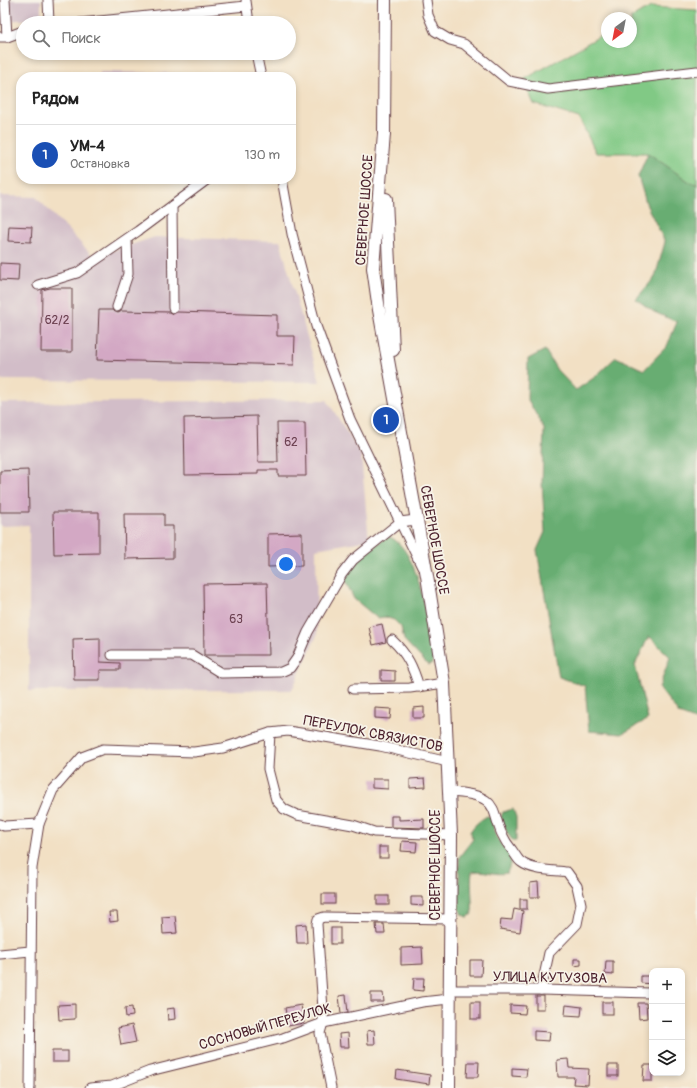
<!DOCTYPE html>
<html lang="ru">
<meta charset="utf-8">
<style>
body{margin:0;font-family:Pangolin,sans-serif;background:#f2f2f2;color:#222}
.controls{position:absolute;right:12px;bottom:12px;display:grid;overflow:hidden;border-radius:8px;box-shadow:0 2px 6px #0003}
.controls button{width:36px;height:36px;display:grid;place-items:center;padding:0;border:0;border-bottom:1px solid #e0e0e0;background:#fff;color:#222;font:20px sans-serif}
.compass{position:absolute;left:601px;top:12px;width:36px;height:36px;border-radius:50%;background:#fff;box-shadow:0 2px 6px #0003;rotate:212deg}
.you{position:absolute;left:286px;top:564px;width:14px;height:14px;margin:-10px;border:3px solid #fff;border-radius:50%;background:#1a73e8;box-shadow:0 0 0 6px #1a73e833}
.badge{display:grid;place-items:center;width:26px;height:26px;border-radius:50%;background:#0b8043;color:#fff;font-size:13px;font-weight:700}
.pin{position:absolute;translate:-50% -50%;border:2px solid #fff;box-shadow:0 1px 4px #0006}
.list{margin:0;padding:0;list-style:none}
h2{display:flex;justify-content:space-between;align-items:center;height:52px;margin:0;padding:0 16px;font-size:17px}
h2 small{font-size:13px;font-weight:400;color:#767676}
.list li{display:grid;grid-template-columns:26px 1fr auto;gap:12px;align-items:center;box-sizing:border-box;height:60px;padding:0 16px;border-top:1px solid #e0e0e0}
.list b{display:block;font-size:15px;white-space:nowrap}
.list p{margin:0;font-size:13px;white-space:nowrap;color:#767676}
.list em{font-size:13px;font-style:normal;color:#767676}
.icon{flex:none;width:22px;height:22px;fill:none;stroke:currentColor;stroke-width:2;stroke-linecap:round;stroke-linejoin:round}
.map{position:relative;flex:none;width:697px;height:1088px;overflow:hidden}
.search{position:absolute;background:#fff;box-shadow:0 2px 6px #0003;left:16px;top:16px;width:280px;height:44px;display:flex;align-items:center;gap:10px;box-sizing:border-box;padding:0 14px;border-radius:22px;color:#767676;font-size:15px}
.panel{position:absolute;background:#fff;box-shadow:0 2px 6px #0003;left:16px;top:72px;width:280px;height:112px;border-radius:16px}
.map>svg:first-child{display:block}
</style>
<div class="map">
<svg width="697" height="1088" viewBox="0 0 697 1088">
<rect width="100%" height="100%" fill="#f7f3e8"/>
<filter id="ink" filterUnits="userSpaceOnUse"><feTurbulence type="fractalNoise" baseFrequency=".025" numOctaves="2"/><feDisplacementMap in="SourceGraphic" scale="8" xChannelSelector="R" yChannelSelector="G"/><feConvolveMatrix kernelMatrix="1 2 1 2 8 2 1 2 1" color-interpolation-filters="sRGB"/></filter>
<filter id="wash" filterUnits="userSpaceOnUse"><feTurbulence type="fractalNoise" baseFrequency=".012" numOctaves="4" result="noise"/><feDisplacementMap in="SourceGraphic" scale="16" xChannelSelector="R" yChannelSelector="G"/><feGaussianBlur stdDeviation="0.9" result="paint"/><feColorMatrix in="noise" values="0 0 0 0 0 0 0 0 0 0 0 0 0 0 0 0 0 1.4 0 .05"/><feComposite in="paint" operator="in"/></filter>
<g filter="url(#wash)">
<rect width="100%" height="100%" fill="#f2e0c4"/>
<!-- industrial -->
<g fill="#d2bdc8">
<path d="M0,0H41V19L0,21Z"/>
<path d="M100,72L252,74V77H100Z"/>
<path d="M0,196L36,197L94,257L155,237L280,241L320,382L0,380Z"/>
<path d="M327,400L361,455L369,540L316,549L317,635L292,690L29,691V525L0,526V403Z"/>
</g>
<!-- green -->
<path fill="#81c985" stroke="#667458" d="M651,7L697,10V184L691,183L648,153H596L579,118L534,104L523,80L607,32V42H631V18Z"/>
<!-- forest -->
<g fill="#68ad72" stroke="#59664e">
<path d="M648,153L691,183L697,184V721L679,714L659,688L670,657L649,636L635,665L648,719L622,734L589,731L585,686L559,677L537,550L545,532L542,482L544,429L527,398L528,359L545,350L557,370L576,390L595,377L616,357L644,370L667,346L677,322L654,312L636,299L655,277L665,242L647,206L638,176Z"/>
<path d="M388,536C421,549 428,627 434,658L432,663L429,665L425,662L404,640L401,627L394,620L385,617L377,618L354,599L345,580C351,560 372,548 388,536Z"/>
<path d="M513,809L516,817V841H513L507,833L501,817L503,812Z"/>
<path d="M487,816L491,817C493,824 494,833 498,839C507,855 516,851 507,873C495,876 484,869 472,872C470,886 473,899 472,914L468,917L462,915L459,908V857L473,839L470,832C474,825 480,820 487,816Z"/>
</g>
<g id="blocks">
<!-- building -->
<g fill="#d3a8c4">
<path d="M9,226L32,227L31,242L8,241Z"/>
<path d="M0,263L19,264L18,281L0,280Z"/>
<path d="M50,288H72V352H41L42,290Z"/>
<path d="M99,310H112L118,313L122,311L169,312L173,314L177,312L277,315V336H295L294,365L97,360Z"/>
<path d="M257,416L258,462H278L277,423H305L306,476H278V470H258V474L185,475L184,418Z"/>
<path d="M28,470L29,512H0V471Z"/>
<path d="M53,512H99V553L54,554Z"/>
<path d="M124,514H164V526H173V558L125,559Z"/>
<path d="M302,533V566L268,567V534Z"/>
<path d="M267,583L269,655H204L203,584Z"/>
<path d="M382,624L386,642L373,645L369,627Z"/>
<path d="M100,638V662L120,663V670H100V680H74L73,639Z"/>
<path d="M381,670L395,671V681H381Z"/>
<path d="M424,707V718H413V708Z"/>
<path d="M375,708L391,709L390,719L375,718Z"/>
<path d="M425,778L426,787L410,788V779Z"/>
<path d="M372,779H388V789L372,788Z"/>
<path d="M391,816H399V820L424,819V828L391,827Z"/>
<path d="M402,841L417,842L416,852L401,851Z"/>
<rect x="379" y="847" width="9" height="11"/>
<path d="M538,882L539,897H530V883Z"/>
<rect x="322" y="894" width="13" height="10"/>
<rect x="377" y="896" width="12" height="9"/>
<path d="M411,897H423V906L411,905Z"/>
<rect x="520" y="899" width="7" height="10"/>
<path d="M514,909L523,911L520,932L500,929L501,919L512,920Z"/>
<path d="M109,912H117L118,921L110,922Z"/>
<path d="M175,916L177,933L163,934L162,917Z"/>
<path d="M306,924L307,943H297L296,925Z"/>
<path d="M376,924H384L385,934H377Z"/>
<rect x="331" y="928" width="9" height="16"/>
<path d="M422,947L423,964L401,965V948Z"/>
<path d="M574,959H581V965L574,966Z"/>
<path d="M470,960H482L481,976H470Z"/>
<path d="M606,961H613V975L605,974Z"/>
<path d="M641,976H652V984L641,983Z"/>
<path d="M414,978H424L423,991L413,990Z"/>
<path d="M371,993H383L384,1002H371Z"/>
<path d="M346,995L348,1012L341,1013L339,996Z"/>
<rect x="536" y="996" width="8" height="13"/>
<rect x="471" y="1002" width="9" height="17"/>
<rect x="602" y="1002" width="11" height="12"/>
<path d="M638,1003H646L647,1018L639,1019Z"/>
<path d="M75,1004V1019L59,1020L58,1005Z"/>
<path d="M301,1005L304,1023L288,1026L285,1008Z"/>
<path d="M510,1005L526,1006L525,1014L510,1013Z"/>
<path d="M566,1005L582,1007L581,1016L565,1015Z"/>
<path d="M132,1007L133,1016L126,1017L125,1008Z"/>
<path d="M174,1008L175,1019L168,1020L167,1009Z"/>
<path d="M132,1025L136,1042L121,1045L118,1028Z"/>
<path d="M374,1030L375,1044H368L367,1031Z"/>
<path d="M534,1031L550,1032L549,1041L534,1040Z"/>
<path d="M348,1033L349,1047H340L339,1034Z"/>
<rect x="52" y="1051" width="16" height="11"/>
<path d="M568,1059L569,1068L589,1069L588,1085L573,1084L574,1077H558L557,1060Z"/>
<path d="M468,1062H479L478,1077H467Z"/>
<rect x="608" y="1065" width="10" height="11"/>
<path d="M644,1065H652V1081H643Z"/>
<path d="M512,1068L527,1069L526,1077L512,1076Z"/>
<path d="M397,1070L430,1075L429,1084L396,1079Z"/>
</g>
</g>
</g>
<g filter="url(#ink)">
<use href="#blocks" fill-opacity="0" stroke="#633c42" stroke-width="1"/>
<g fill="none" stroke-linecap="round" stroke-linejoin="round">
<!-- minor casing -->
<g stroke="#633c42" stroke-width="11">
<g id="minor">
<path d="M5,0L7,37"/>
<path d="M48,0L49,23"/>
<path d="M426,0L428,15L435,31L450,40L464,44L509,81L548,89L697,71"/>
<path d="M246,1L249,23"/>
<path d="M80,23L246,6"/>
<path d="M0,37H7L23,31"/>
<path d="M256,53L261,77"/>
<path d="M282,179L292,234L316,326L350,419L422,567"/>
<path d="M172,206L173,308"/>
<path d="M38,285L77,273L138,231L208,179"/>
<path d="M117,307L128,274L127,239"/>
<path d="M392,640C407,654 413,667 419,687"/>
<path d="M112,655H192L221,673L281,672L290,668L297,658L308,632L342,574L353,560L400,522L416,520"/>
<path d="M353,689L410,688L444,683"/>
<path d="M270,733L268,769L276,800L284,809L297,815L353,825L374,832L451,835"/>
<path d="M449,792C511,795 484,816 512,850C515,854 518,860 521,862C533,871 553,870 567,872L577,886L581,904L577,924L549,953L541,990"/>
<path d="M0,824L4,826L39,824"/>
<path d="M0,954L30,951"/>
<path d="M449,990H541L650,993"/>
<path d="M30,1088L32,868L39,824L53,790L82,757L103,749L194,752L223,748L270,733L288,731L380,746L448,762"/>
<path d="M90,1088L112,1086L150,1071L283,1038L323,1023L422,1002L449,999"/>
<path d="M331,1088L320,1033L323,1023V1009L317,924L318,919L324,917L450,919"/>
</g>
</g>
<!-- major casing -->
<g stroke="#633c42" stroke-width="14">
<g id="major">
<path d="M385,0L384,134L373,268L379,310L427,576L444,683L451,835L449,1088"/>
<path d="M386,199L393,350"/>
</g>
</g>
<!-- minor -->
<use href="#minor" stroke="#fff" stroke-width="9"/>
<!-- major -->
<use href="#major" stroke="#fff" stroke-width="12"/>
</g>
</g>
<g text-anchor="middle" stroke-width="3.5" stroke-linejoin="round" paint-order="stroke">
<!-- number labels -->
<g font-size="12" fill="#6c4151">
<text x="57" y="324">62/2</text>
<text x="291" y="446">62</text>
<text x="236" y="623">63</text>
</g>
<!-- street labels -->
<g font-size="14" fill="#4a1f2b" stroke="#f7f3e8">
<text transform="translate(364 210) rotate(-86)" y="5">СЕВЕРНОЕ ШОССЕ</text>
<text transform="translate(435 540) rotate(80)" y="5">СЕВЕРНОЕ ШОССЕ</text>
<text transform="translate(373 733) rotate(11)" y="5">ПЕРЕУЛОК СВЯЗИСТОВ</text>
<text transform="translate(435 865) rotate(-90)" y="5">СЕВЕРНОЕ ШОССЕ</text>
<text transform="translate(550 977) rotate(1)" y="5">УЛИЦА КУТУЗОВА</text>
<text transform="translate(265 1026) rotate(-16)" y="5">СОСНОВЫЙ ПЕРЕУЛОК</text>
</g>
</g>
</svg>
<div class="controls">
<button>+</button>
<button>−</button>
<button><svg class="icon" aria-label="layers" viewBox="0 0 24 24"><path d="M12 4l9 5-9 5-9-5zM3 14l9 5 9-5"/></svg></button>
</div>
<svg class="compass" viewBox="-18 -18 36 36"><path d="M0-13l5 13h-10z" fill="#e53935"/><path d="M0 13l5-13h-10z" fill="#767676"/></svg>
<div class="you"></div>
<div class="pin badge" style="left:386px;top:420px;background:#1a4fb4">1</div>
<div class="search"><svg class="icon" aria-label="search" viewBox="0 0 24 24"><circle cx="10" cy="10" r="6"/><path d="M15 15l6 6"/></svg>Поиск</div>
<section class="panel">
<h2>Рядом<small></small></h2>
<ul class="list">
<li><span class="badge" style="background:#1a4fb4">1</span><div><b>УМ-4</b><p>Остановка</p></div><em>130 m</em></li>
</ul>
</section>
</div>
